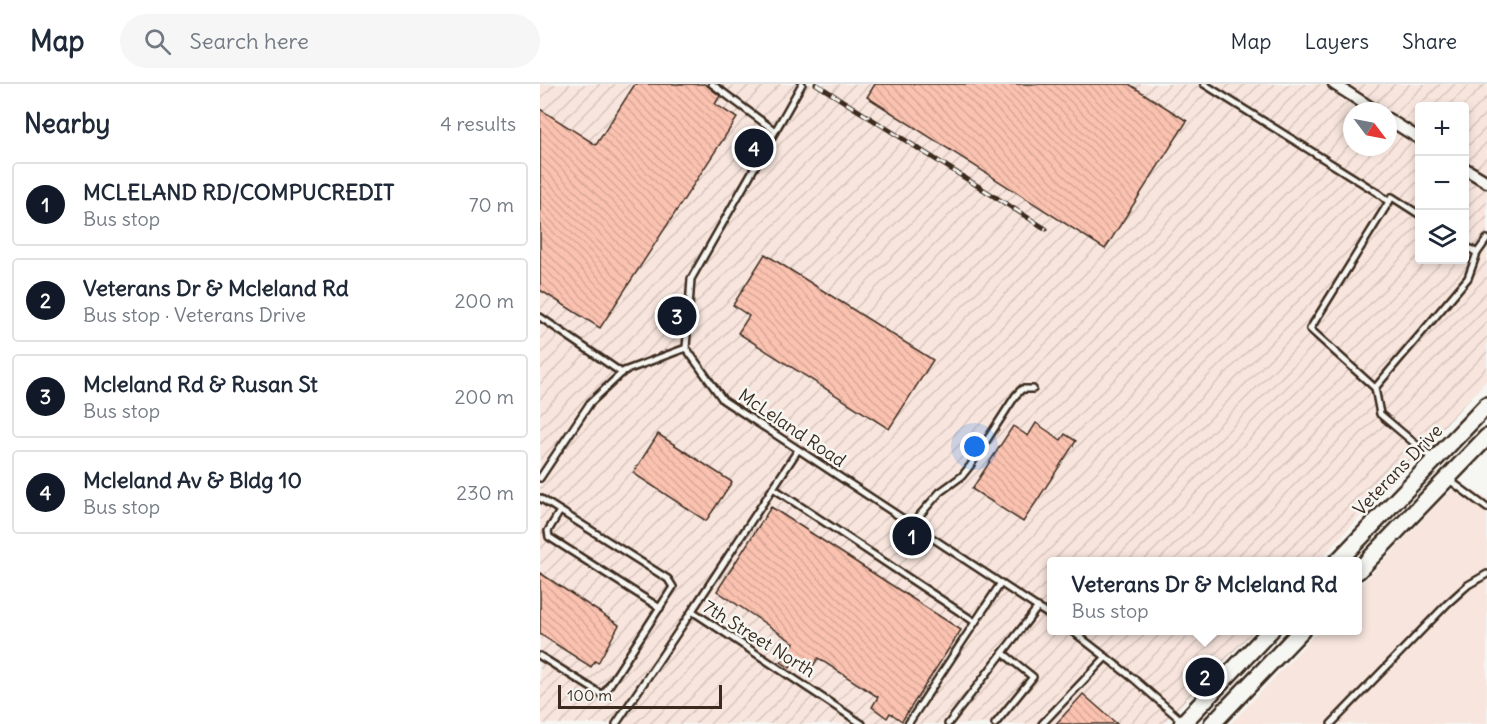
<!DOCTYPE html>
<meta charset="utf-8">
<style>
body{margin:0;font-family:Delius,sans-serif;background:#f6f6f7;color:#1f2937}
.controls{position:absolute;right:18px;top:18px;display:grid;overflow:hidden;border-radius:6px;box-shadow:0 3px 9px #0003}
.controls button{width:54px;height:54px;display:grid;place-items:center;padding:0;border:0;border-bottom:2px solid #e0e1e3;background:#fff;color:#1f2937;font:30px sans-serif}
.compass{position:absolute;left:803px;top:18px;width:54px;height:54px;border-radius:50%;background:#fff;box-shadow:0 3px 9px #0003;rotate:122deg}
.scale{position:absolute;left:18px;bottom:15px;width:164px;box-sizing:border-box;padding-left:6px;border:3px solid #3b2a1e;border-top:0;font-size:16px;line-height:21px;white-space:nowrap;color:#3b2a1e;-webkit-text-stroke:4px #f6f6f2;paint-order:stroke}
.you{position:absolute;left:435px;top:363px;width:21px;height:21px;margin:-15px;border:4px solid #fff;border-radius:50%;background:#1a73e8;box-shadow:0 0 0 9px #1a73e833}
.badge{display:grid;place-items:center;width:39px;height:39px;border-radius:50%;background:#111827;color:#fff;font-size:20px;font-weight:700}
.pin{position:absolute;translate:-50% -50%;border:3px solid #fff;box-shadow:0 2px 6px #0006}
.popup{position:absolute;left:507px;top:473px;width:315px;height:78px;box-sizing:border-box;display:grid;place-content:center;border-radius:6px;background:#fff;filter:drop-shadow(0 2px 4px #0005);font-size:20px;white-space:nowrap;color:#747a83}
.popup b{font-size:22px;color:#1f2937}
.popup::after{content:'';position:absolute;left:50%;top:100%;margin-left:-12px;border:12px solid transparent;border-top-color:#fff}
.list{margin:0;padding:0;list-style:none}
h2{display:flex;justify-content:space-between;align-items:center;height:78px;margin:0;padding:0 24px;font-size:26px}
h2 small{font-size:20px;font-weight:400;color:#747a83}
.list li{display:grid;grid-template-columns:39px 1fr auto;gap:18px;align-items:center;box-sizing:border-box;height:84px;margin:0 12px 12px;padding:0 12px;border:2px solid #e0e1e3;border-radius:6px}
.list b{display:block;font-size:22px;white-space:nowrap}
.list p{margin:0;font-size:20px;white-space:nowrap;color:#747a83}
.list em{font-size:20px;font-style:normal;color:#747a83}
.icon{flex:none;width:33px;height:33px;fill:none;stroke:currentColor;stroke-width:2;stroke-linecap:round;stroke-linejoin:round}
.map{position:relative;flex:none;width:947px;height:640px;overflow:hidden}
header{display:flex;align-items:center;gap:36px;box-sizing:border-box;height:84px;padding:0 30px;background:#fff;border-bottom:2px solid #e0e1e3}
header strong{font-size:28px}
nav{display:flex;gap:33px;margin-inline-start:auto;font-size:21px}
.search{width:420px;height:54px;background:#f6f6f7;display:flex;align-items:center;gap:15px;box-sizing:border-box;padding:0 21px;border-radius:33px;color:#747a83;font-size:22px}
main{display:flex}
aside{flex:1;background:#fff}
.map>svg:first-child{display:block}
</style>
<header>
<strong>Map</strong>
<div class="search"><svg class="icon" aria-label="search" viewBox="0 0 24 24"><circle cx="10" cy="10" r="6"/><path d="M15 15l6 6"/></svg>Search here</div>
<nav><a>Map</a><a>Layers</a><a>Share</a></nav>
</header>
<main>
<aside>
<h2>Nearby<small>4 results</small></h2>
<ul class="list">
<li><span class="badge">1</span><div><b>MCLELAND RD/COMPUCREDIT</b><p>Bus stop</p></div><em>70 m</em></li>
<li><span class="badge">2</span><div><b>Veterans Dr &amp; Mcleland Rd</b><p>Bus stop · Veterans Drive</p></div><em>200 m</em></li>
<li><span class="badge">3</span><div><b>Mcleland Rd &amp; Rusan St</b><p>Bus stop</p></div><em>200 m</em></li>
<li><span class="badge">4</span><div><b>Mcleland Av &amp; Bldg 10</b><p>Bus stop</p></div><em>230 m</em></li>
</ul>
</aside>
<div class="map">
<svg width="947" height="640" viewBox="0 0 947 640">
<defs>
<pattern id="industrial-furrows" width="10" height="10" patternUnits="userSpaceOnUse" patternTransform="scale(1.5)"><rect width="10" height="10" fill="#f8e6de"/><path d="M-1 1l2-2M0 10L10 0M9 11l2-2" fill="none" stroke="#d6c5be"/></pattern>
<pattern id="building-back-hatch" width="6" height="6" patternUnits="userSpaceOnUse" patternTransform="scale(1.5)"><rect width="6" height="6" fill="#fbc2b0"/><path d="M-1 5l2 2M0 0l6 6M5-1l2 2" fill="none" stroke="#d8a797"/></pattern>
</defs>
<rect width="100%" height="100%" fill="#f6f6f2"/>
<filter id="ink" filterUnits="userSpaceOnUse"><feTurbulence type="fractalNoise" baseFrequency=".0167" numOctaves="2"/><feDisplacementMap in="SourceGraphic" scale="12" xChannelSelector="R" yChannelSelector="G"/><feConvolveMatrix kernelMatrix="1 2 1 2 8 2 1 2 1" color-interpolation-filters="sRGB"/></filter>
<g filter="url(#ink)">
<!-- built -->
<path fill="#f8e6de" d="M920,399L947,415V640H690L778,547L818,546V504L898,419Z"/>
<!-- industrial -->
<path fill="url(#industrial-furrows)" fill-rule="evenodd" d="M0,0H947V296L779,477L512,478V546L714,547L623,640H0ZM880,22H924V176H880ZM812,27H848V63H812Z"/>
<!-- building -->
<g fill="url(#building-back-hatch)" stroke="#3b2a1e" stroke-width="1.5">
<path d="M95,0H165L180,12L175,20L197,34L60,244L0,206V25L56,61Z"/>
<path d="M335,0H589L647,37L565,165L327,13Z"/>
<path d="M225,170L393,276L349,345L198,249L209,232L193,221Z"/>
<path d="M496,339L521,356L525,350L536,357L483,438L432,405L473,342L488,352Z"/>
<path d="M118,350L192,398L166,437L93,389Z"/>
<path d="M231,423L421,546L362,637L350,629L347,634L332,623L338,613L278,574L271,585L256,575L250,584L241,578L254,559L177,507Z"/>
<path d="M0,489L79,541L58,579L55,577L51,583L0,550Z"/>
<path d="M543,610L577,640H516Z"/>
</g>
<g fill="none" stroke-linecap="round" stroke-linejoin="round">
<!-- lane casing -->
<g stroke="#3b2a1e" stroke-width="10">
<g id="lane">
<path d="M172,0L235,47"/>
<path d="M262,0L151,195L146,264L183,316L512,533"/>
<path d="M664,0L838,109L849,118"/>
<path d="M880,131L852,113L770,245L835,304L840,330L892,374"/>
<path d="M924,161L937,169L947,155"/>
<path d="M0,233L82,289"/>
<path d="M835,304L928,194L937,169"/>
<path d="M0,394L50,319L84,287L146,264"/>
<path d="M908,395L947,424"/>
<path d="M233,404L435,538"/>
<path d="M0,414L128,495L133,503L65,608L61,610L0,572"/>
<path d="M20,427L8,447L9,453L120,524"/>
<path d="M371,441L400,408L422,392L430,382L476,311L482,305H493"/>
<path d="M152,527L258,366"/>
<path d="M531,546L594,595L642,637"/>
<path d="M76,640L152,527L322,640"/>
<path d="M368,640L461,499"/>
<path d="M408,640L498,523"/>
<path d="M455,640L493,593L463,569"/>
<path d="M502,640L566,573"/>
<path d="M791,640L907,520L928,501L947,490"/>
</g>
</g>
<!-- street casing -->
<g stroke="#3b2a1e" stroke-width="15">
<g id="street">
<path d="M794,0L836,27"/>
<path d="M848,35L880,55"/>
<path d="M924,84L947,98"/>
</g>
</g>
<!-- secondary casing -->
<g stroke="#3b2a1e" stroke-width="20">
<g id="secondary">
<path d="M797,478L947,321"/>
<path d="M818,487L947,353"/>
<path d="M642,640L731,546"/>
<path d="M672,640L762,546"/>
</g>
</g>
<!-- lane -->
<use href="#lane" stroke="#f6f6f2" stroke-width="5"/>
<!-- street -->
<use href="#street" stroke="#f6f6f2" stroke-width="10"/>
<!-- secondary -->
<use href="#secondary" stroke="#f6f6f2" stroke-width="15"/>
<!-- rail casing -->
<g stroke="#3b2a1e" stroke-width="5">
<path id="rail" d="M276,0L506,145"/>
</g>
<!-- rail -->
<use href="#rail" stroke="#f6f6f2" stroke-width="3" stroke-dasharray="9" stroke-linecap="butt"/>
</g>
</g>
<g text-anchor="middle" stroke-width="5" stroke-linejoin="round" paint-order="stroke">
<!-- street labels -->
<g font-size="18" fill="#3b2a1e" stroke="#f6f6f2">
<text transform="translate(252 344) rotate(34)" y="6">McLeland Road</text>
<text transform="translate(858 386) rotate(-46)" y="6">Veterans Drive</text>
<text transform="translate(219 555) rotate(32)" y="6">7th Street North</text>
</g>
</g>
</svg>
<div class="controls">
<button>+</button>
<button>−</button>
<button><svg class="icon" aria-label="layers" viewBox="0 0 24 24"><path d="M12 4l9 5-9 5-9-5zM3 14l9 5 9-5"/></svg></button>
</div>
<svg class="compass" viewBox="-18 -18 36 36"><path d="M0-13l5 13h-10z" fill="#e53935"/><path d="M0 13l5-13h-10z" fill="#747a83"/></svg>
<div class="scale">100 m</div>
<div class="you"></div>
<div class="pin badge" style="left:372px;top:452px">1</div>
<div class="pin badge" style="left:665px;top:593px">2</div>
<div class="popup"><b>Veterans Dr &amp; Mcleland Rd</b>Bus stop</div>
<div class="pin badge" style="left:137px;top:232px">3</div>
<div class="pin badge" style="left:214px;top:64px">4</div>
</div>
</main>
